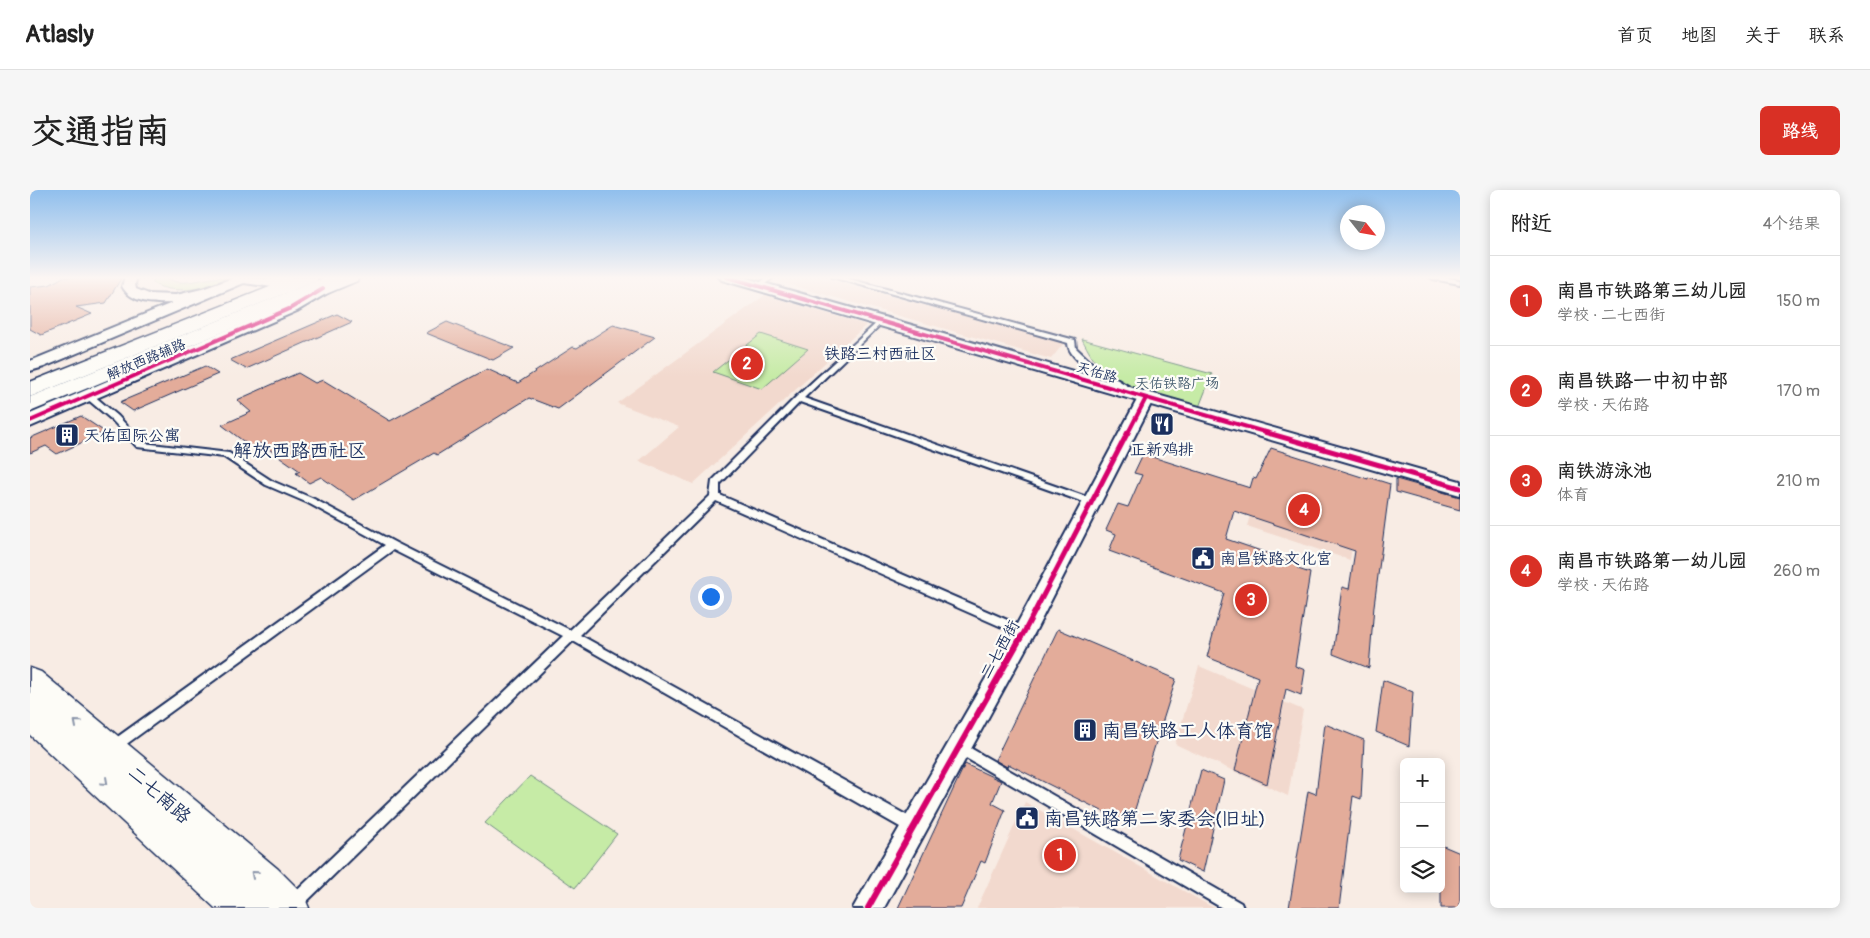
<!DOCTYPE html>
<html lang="zh">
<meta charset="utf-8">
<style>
body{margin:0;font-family:Pangolin,"LXGW WenKai TC",sans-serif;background:#f6f6f6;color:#222}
.controls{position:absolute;right:15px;bottom:15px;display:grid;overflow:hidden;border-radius:8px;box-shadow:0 2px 12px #0003}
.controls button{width:45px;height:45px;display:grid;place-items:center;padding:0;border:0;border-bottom:1px solid #e0e0e0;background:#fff;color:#222;font:25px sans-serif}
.compass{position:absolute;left:1310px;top:15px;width:45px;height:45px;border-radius:50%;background:#fff;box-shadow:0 2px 12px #0003;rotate:121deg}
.you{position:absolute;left:680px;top:406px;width:18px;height:18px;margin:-12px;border:4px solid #fff;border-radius:50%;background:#1a73e8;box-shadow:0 0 0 8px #1a73e833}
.badge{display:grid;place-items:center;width:32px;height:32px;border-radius:50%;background:#d93025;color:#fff;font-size:16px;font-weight:700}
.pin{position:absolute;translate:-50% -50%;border:2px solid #fff;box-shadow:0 1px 5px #0006}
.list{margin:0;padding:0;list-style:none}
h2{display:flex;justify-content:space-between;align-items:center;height:65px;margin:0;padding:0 20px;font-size:21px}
h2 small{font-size:16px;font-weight:400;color:#767676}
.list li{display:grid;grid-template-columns:32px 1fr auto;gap:15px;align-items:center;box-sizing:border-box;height:90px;padding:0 20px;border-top:1px solid #e0e0e0}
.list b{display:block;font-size:19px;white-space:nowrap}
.list p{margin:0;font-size:16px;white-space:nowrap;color:#767676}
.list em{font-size:16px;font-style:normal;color:#767676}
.icon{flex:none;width:28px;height:28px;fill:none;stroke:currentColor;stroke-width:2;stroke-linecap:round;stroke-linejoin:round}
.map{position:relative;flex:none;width:1430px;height:718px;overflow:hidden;border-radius:8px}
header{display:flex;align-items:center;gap:30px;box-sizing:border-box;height:70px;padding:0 25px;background:#fff;border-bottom:1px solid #e0e0e0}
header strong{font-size:24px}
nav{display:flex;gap:28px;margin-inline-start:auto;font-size:18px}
.intro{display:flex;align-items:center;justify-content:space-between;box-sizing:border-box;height:120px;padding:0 30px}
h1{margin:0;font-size:35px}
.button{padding:12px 22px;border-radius:8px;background:#d93025;color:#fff;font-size:18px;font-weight:700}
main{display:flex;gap:30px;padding:0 30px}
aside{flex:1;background:#fff;border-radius:8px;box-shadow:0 2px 12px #0003}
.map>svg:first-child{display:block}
</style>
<header>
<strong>Atlasly</strong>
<nav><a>首页</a><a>地图</a><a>关于</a><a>联系</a></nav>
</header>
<div class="intro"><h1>交通指南</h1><a class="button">路线</a></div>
<main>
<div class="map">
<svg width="1430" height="718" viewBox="0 0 1430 718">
<rect width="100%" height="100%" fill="#f8ece4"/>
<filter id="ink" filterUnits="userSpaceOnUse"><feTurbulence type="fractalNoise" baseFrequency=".02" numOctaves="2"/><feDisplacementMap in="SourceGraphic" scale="10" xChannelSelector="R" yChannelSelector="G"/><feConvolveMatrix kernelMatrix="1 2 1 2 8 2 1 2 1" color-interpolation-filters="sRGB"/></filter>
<g filter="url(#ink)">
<!-- built -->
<g fill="#f2d9ce">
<path d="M756,87H789L1034,153L1021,169L750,92Z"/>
<path d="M735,105L836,135L663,294L609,271L649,237L587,213Z"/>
<path d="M1235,275L1329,304L1320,370L1217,336Z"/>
<path d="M1169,476L1273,520L1258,606L1145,554Z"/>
<path d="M995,612L1184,718H947Z"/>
</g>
<!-- green -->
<g fill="#c6eba6" stroke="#708d82">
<path d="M125,87H140V90C159,97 177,85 196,88C177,99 145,105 124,94L123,91Z"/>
<path d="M731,144L778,159L732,199L683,182Z"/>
<path d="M1052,149L1182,184L1169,217C1138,209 1099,201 1074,181C1064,173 1058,160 1052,149Z"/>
<path d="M500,586L587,644L545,698L455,633Z"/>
</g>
<!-- building -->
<g fill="#e3ac9a" stroke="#1b2f5e">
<path d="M33,87H92L76,113L46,117L62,124L11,145L0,139V97L19,95Z"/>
<path d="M307,124L322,132L216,179L200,170Z"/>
<path d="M417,132L484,158L463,170L396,143Z"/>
<path d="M583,135L625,147L528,219L499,208L407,265L404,263L324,310L291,287L279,293L266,283L270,281L233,255L228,253L221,257L192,235L221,222L207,210L268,183L285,193L293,190L360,231L457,179L488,193L543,157L547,158Z"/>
<path d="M175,176L188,184L103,221L90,212Z"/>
<path d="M51,226L75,242L27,264L16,256L0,263V248Z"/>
<path d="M1241,258L1338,289V287L1360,294L1344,416L1339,478L1303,464L1312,397L1319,399L1325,361L1204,321L1196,349L1269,374L1268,379L1280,383L1265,476L1275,480L1271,505L1256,499L1237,594L1205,580L1228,487L1177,467L1194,403L1079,361L1086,344L1076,340L1088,314L1098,317L1112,285L1104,283L1113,264L1220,298L1223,288L1226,289Z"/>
<path d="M1366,289L1430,307V320L1366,302Z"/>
<path d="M1028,439L1146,489L1100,635L978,574L977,577L965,570Z"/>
<path d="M1353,490L1383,502L1379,556L1346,542Z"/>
<path d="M1295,534L1334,550L1331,609L1323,606L1309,718H1259L1278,601L1286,604Z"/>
<path d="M935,574L971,591L962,613L975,620L955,673L951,671L931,718H868Z"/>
<path d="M1171,580L1194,590L1173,682L1148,670Z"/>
<path d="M1411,655L1430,663V718H1411Z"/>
</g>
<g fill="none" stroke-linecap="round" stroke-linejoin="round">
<!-- service casing -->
<g stroke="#1b2f5e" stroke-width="4">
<g id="service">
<path d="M737,87H744L731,97H727V95Z"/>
<path d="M802,87H812L1045,150L1046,158L1066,177L1103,199L1099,201H1096C1081,192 1038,172 1038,153Z"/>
<path d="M1400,87H1413L1430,90V94L1403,89Z"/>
<path d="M851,129L854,131L853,132L774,208L1065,310L1067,312L1065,314H1059L770,212L690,294V305L998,439L1000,442L998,445L994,446L990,445L686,311L550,445L887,631L889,636L887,641L882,642L877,641L543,451L270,718H252L254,713L533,446L363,360L87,561L83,563L79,561L77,557L79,553L355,355L278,313L236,295L194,267L107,257L82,230L56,208V204H62L88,226L113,253L199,263L242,291L284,309L366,353L540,440L680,306L682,291L766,207Z"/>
<path d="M928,551L1211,713L1213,718H1192L924,561L922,557L924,553Z"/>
</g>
</g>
<!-- minor casing -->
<g stroke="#1b2f5e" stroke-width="4">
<g id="minor">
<path d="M95,87H107L105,94L106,99L119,104L146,105L172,99L206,87L241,89L246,87H264L263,90L242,97L214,93L14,177L0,181V171L142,113C125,114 100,113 92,96Z"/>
<path d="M1116,203L1122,205L1124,208L1005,442L854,718H823L986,436L1108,208L1110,205Z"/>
</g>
</g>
<!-- tertiary casing -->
<g stroke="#1b2f5e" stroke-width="4">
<g id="tertiary">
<path d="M689,87H713L1430,291V305L692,90Z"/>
<path d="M293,94L299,96L301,99L299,102L267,121L0,237V224L255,115Z"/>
</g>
</g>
<!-- secondary casing -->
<g stroke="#1b2f5e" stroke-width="3">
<g id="secondary">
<path d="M265,87H289L286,91L0,207V192Z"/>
<path d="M306,87H330L327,91L289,107L283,108L277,107L274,103L277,99Z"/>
<path d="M0,478L11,482L248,679L273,704L279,718H185L0,545Z"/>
</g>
</g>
<!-- primary casing -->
<g stroke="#1b2f5e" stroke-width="3">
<path id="primary" d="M295,87H319L316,91L0,222V207Z"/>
</g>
<!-- service -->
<use href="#service" fill="#fdfcf7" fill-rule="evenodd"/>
<!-- minor -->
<use href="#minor" fill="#fdfcf7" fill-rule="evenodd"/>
<!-- tertiary -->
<use href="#tertiary" fill="#fdfcf7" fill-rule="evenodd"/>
<!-- secondary -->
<use href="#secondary" fill="#fdfcf7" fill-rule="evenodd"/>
<!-- primary -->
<use href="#primary" fill="#fdfcf7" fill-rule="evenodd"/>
<!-- cycleway-far2 casing -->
<g stroke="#fdfcf7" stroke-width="6">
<g id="cycleway-far2">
<path d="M697,87L1238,243"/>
<path d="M0,231L261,118L293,99"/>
<path d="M1098,243L1116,208"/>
</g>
</g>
<!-- cycleway-far1 casing -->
<g stroke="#fdfcf7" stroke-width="8">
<g id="cycleway-far1">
<path d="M1234,242L1430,298"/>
<path d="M991,448L1098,242"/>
</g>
</g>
<!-- cycleway casing -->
<g stroke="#fdfcf7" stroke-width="9">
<path id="cycleway" d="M838,718L991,447"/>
</g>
<!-- cycleway-far2 -->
<use href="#cycleway-far2" stroke="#d6006c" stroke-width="4"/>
<!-- cycleway-far1 -->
<use href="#cycleway-far1" stroke="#d6006c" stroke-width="5"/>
<!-- cycleway -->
<use href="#cycleway" stroke="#d6006c" stroke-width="6"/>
</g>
<!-- one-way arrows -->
<defs><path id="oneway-chevron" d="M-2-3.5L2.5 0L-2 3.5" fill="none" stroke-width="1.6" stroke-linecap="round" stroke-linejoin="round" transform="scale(1.25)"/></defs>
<g stroke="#8c96aa">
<use href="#oneway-chevron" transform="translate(47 533) rotate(-139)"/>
<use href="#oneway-chevron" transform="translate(75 592) rotate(42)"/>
<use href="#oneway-chevron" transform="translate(224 684) rotate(-139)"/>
</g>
</g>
<!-- sky -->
<linearGradient id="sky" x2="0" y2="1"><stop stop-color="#90bfed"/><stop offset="0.47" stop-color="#fcf6f3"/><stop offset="1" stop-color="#fcf6f3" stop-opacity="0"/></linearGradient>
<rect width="1430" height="187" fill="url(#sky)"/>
<!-- icons -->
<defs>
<g id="restaurant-square" transform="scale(1.25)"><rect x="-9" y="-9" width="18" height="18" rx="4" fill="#1b2f5e" stroke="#fdfcf7"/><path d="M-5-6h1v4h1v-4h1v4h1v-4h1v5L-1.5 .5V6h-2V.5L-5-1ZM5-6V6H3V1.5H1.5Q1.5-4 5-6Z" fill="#fff"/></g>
<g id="building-square" transform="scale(1.25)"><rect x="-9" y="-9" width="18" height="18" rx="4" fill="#1b2f5e" stroke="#fdfcf7"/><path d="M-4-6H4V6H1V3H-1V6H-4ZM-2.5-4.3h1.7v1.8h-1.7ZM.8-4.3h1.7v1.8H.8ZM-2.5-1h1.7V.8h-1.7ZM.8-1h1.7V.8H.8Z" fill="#fff"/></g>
<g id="civic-square" transform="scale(1.25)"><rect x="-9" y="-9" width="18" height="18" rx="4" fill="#1b2f5e" stroke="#fdfcf7"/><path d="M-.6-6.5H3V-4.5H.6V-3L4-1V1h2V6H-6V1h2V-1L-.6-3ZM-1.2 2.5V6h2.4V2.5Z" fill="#fff"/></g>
</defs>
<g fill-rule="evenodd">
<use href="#restaurant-square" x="1132" y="234"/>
<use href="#building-square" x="37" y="245"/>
<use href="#civic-square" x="1173" y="368"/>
<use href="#building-square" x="1055" y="540"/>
<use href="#civic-square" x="997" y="628"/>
</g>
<g text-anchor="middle" stroke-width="4.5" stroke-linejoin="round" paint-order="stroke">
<!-- far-street labels -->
<g font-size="14" fill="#1b2f5e" stroke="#fdfcf7">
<text transform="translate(116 169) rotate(-23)" y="5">解放西路辅路</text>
<text transform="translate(1067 182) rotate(16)" y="5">天佑路</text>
</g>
<!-- far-park labels -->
<g font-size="14" fill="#465e70" stroke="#fdfcf7">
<text x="1147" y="198">天佑铁路广场</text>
</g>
<!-- far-quarter labels -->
<g font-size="16" fill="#1b2f5e" stroke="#fdfcf7">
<text x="850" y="169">铁路三村西社区</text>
</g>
<!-- poi labels -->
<g font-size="16" fill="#1b2f5e" stroke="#fdfcf7" text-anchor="start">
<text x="54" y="251">天佑国际公寓</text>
<text x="1132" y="265" text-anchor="middle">正新鸡排</text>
<text x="1190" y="374">南昌铁路文化宫</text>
</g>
<!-- street labels -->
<g font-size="16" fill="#1b2f5e" stroke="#fdfcf7">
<text transform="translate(969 459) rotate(-61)" y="6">二七西街</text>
</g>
<!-- quarter labels -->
<g font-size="19" fill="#1b2f5e" stroke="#fdfcf7">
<text x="270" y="267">解放西路西社区</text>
</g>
<!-- near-poi labels -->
<g font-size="19" fill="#1b2f5e" stroke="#fdfcf7" text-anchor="start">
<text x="1072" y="547">南昌铁路工人体育馆</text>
<text x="1014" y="635">南昌铁路第二家委会(旧址)</text>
</g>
<!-- near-street labels -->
<g font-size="19" fill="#1b2f5e" stroke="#fdfcf7">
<text transform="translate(130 604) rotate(41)" y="7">二七南路</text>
</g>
</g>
</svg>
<div class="controls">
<button>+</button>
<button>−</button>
<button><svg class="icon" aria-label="layers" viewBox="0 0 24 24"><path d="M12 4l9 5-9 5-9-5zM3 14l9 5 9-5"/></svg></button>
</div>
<svg class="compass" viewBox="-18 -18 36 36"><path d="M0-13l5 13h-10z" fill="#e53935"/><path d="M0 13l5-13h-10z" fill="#767676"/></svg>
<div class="you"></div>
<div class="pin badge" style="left:1030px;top:665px">1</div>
<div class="pin badge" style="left:717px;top:174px">2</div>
<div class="pin badge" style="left:1221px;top:410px">3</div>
<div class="pin badge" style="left:1274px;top:320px">4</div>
</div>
<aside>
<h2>附近<small>4个结果</small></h2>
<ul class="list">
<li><span class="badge">1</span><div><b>南昌市铁路第三幼儿园</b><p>学校 · 二七西街</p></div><em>150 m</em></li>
<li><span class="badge">2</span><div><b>南昌铁路一中初中部</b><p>学校 · 天佑路</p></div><em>170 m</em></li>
<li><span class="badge">3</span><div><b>南铁游泳池</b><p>体育</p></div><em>210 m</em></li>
<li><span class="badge">4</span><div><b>南昌市铁路第一幼儿园</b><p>学校 · 天佑路</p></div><em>260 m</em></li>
</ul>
</aside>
</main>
